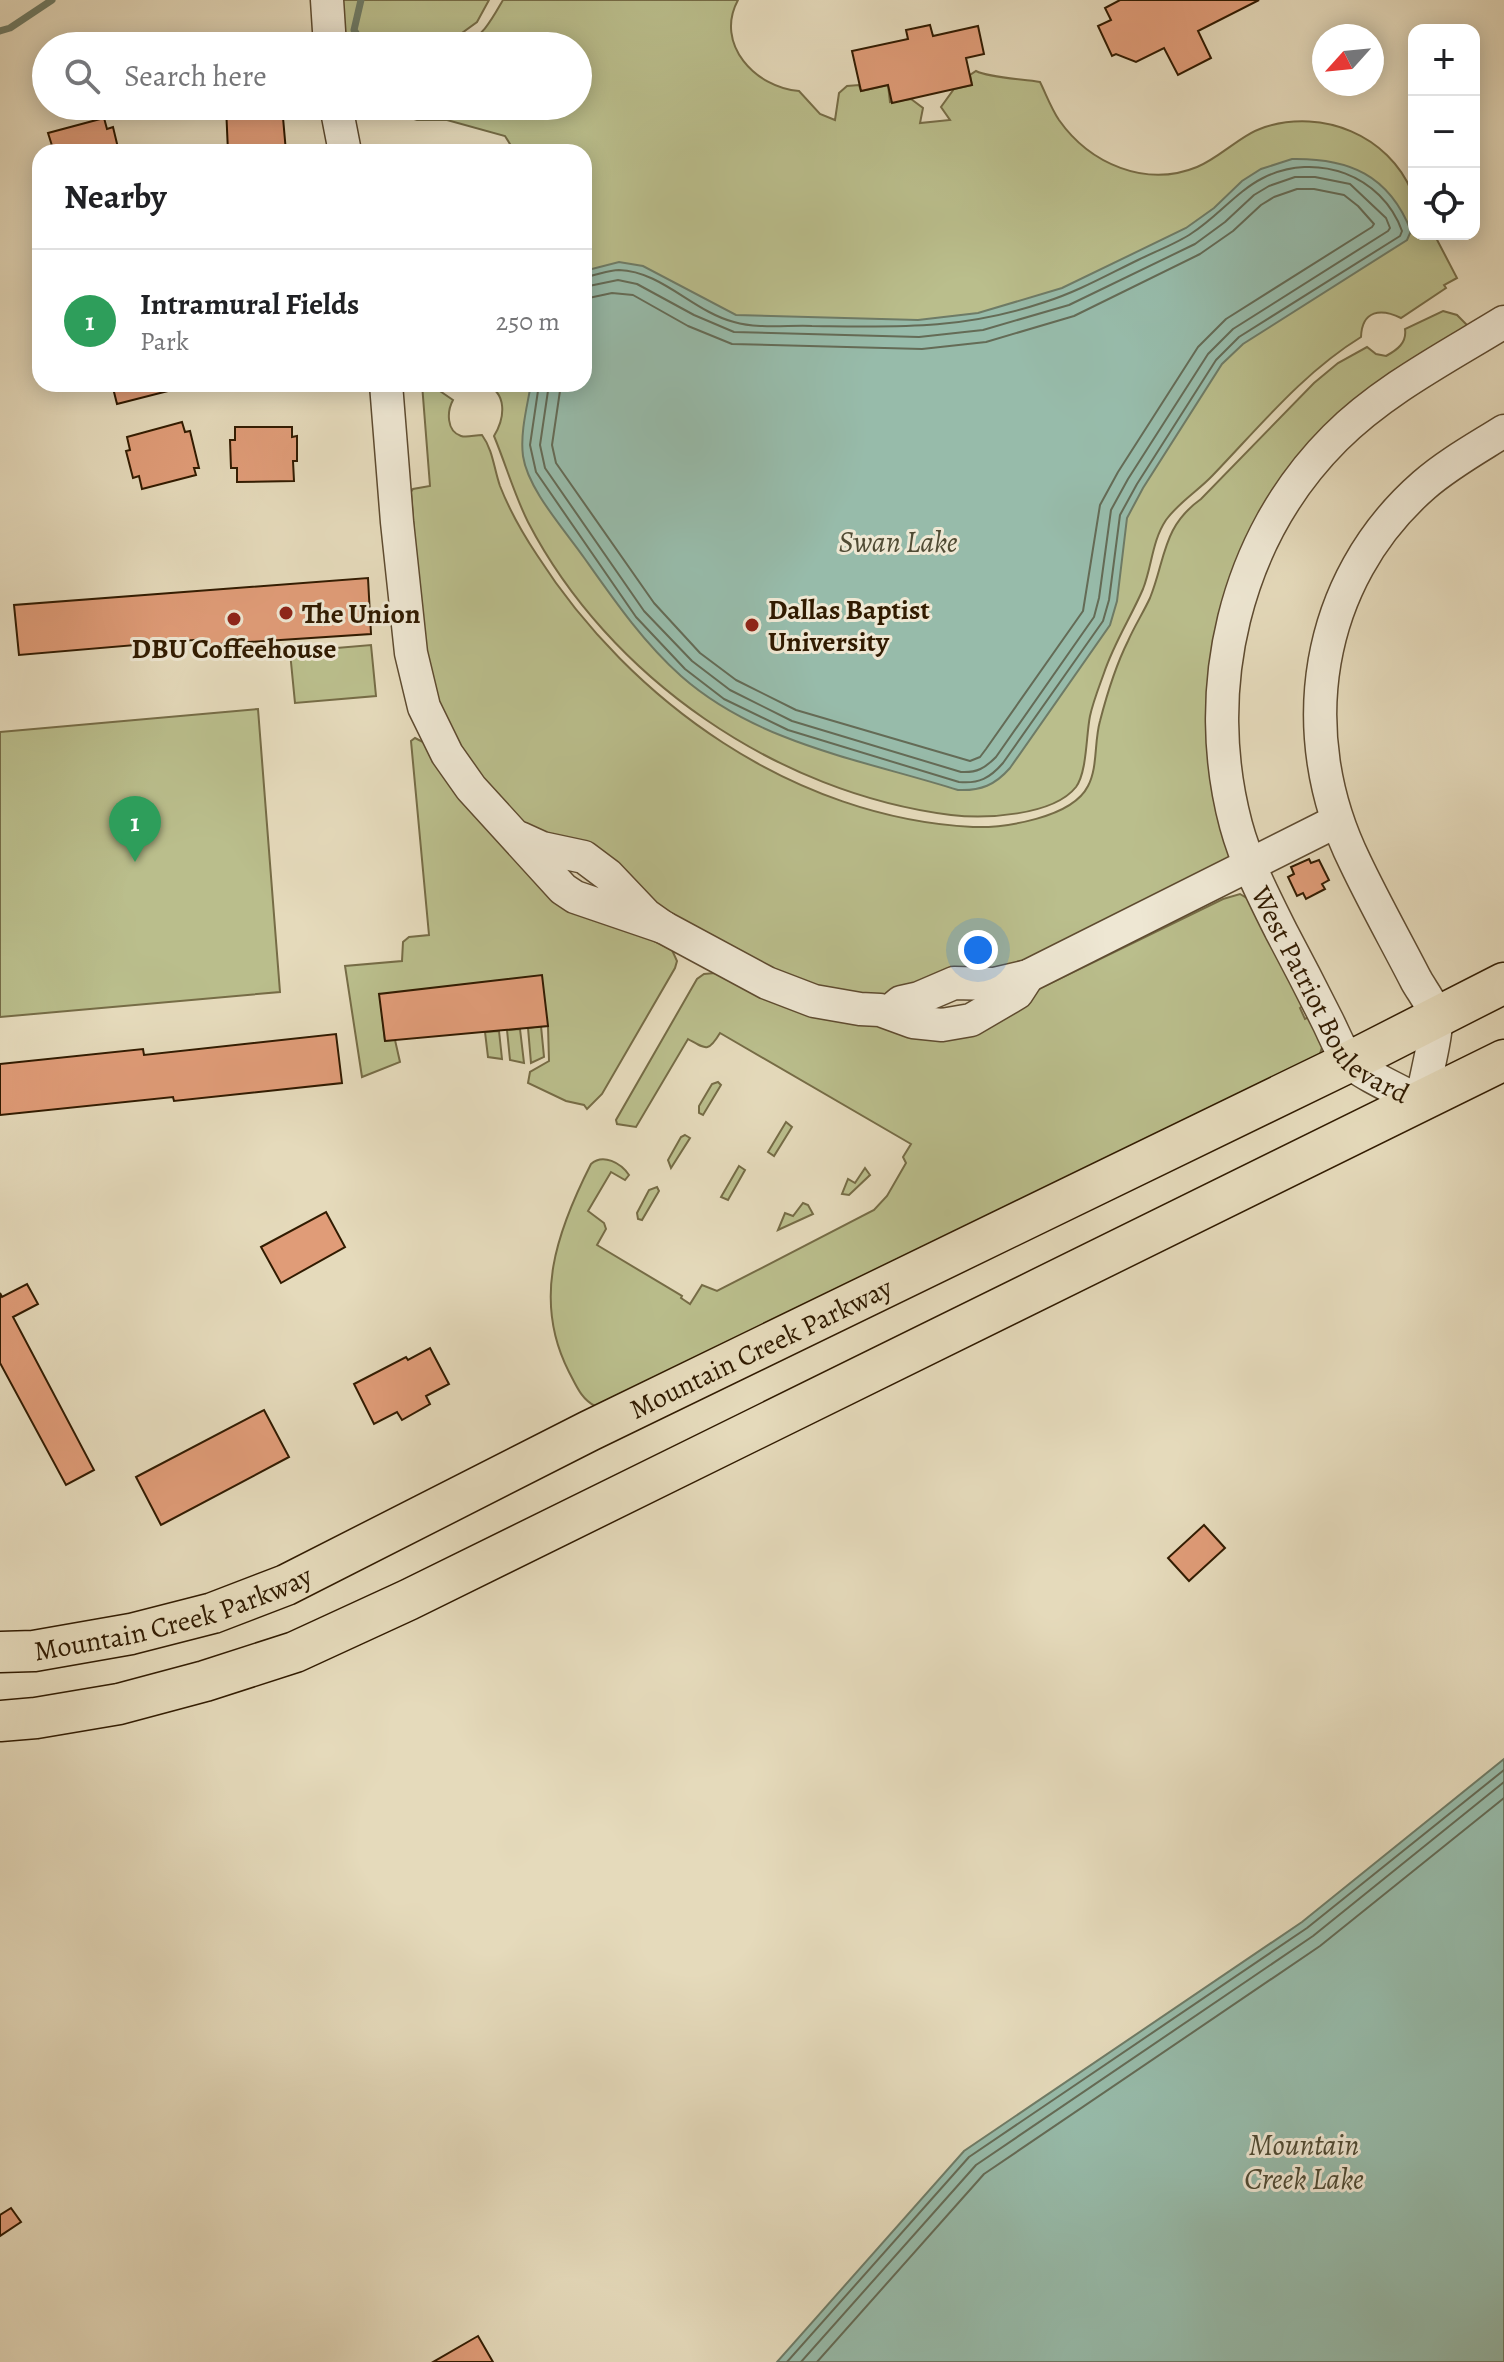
<!DOCTYPE html>
<meta charset="utf-8">
<style>
body{margin:0;font-family:Alegreya,serif;background:#f6f6f6;color:#202124}
.controls{position:absolute;right:24px;top:24px;display:grid;overflow:hidden;border-radius:16px;box-shadow:0 4px 20px #0003}
.controls button{width:72px;height:72px;display:grid;place-items:center;padding:0;border:0;border-bottom:2px solid #e0e0e0;background:#fff;color:#202124;font:40px sans-serif}
.compass{position:absolute;left:1312px;top:24px;width:72px;height:72px;border-radius:50%;background:#fff;box-shadow:0 4px 20px #0003;rotate:243deg}
.you{position:absolute;left:978px;top:950px;width:28px;height:28px;margin:-20px;border:6px solid #fff;border-radius:50%;background:#1a73e8;box-shadow:0 0 0 12px #1a73e833}
.badge{display:grid;place-items:center;width:52px;height:52px;border-radius:50%;background:#b45309;color:#fff;font-size:26px;font-weight:700}
.pin{position:absolute;translate:-50% -66px;filter:drop-shadow(0 2px 4px #0008)}
.pin::after{content:'';position:absolute;top:42px;width:28px;height:24px;background:inherit;clip-path:polygon(0 0,100% 0,50% 100%)}
.list{margin:0;padding:0;list-style:none}
h2{display:flex;justify-content:space-between;align-items:center;height:104px;margin:0;padding:0 32px;font-size:34px}
h2 small{font-size:26px;font-weight:400;color:#757577}
.list li{display:grid;grid-template-columns:52px 1fr auto;gap:24px;align-items:center;box-sizing:border-box;height:144px;padding:0 32px;border-top:2px solid #e0e0e0}
.list b{display:block;font-size:30px;white-space:nowrap}
.list p{margin:0;font-size:26px;white-space:nowrap;color:#757577}
.list em{font-size:26px;font-style:normal;color:#757577}
.icon{flex:none;width:44px;height:44px;fill:none;stroke:currentColor;stroke-width:2;stroke-linecap:round;stroke-linejoin:round}
.map{position:relative;flex:none;width:1504px;height:2362px;overflow:hidden}
.search{position:absolute;background:#fff;box-shadow:0 4px 20px #0003;left:32px;top:32px;width:560px;height:88px;display:flex;align-items:center;gap:20px;box-sizing:border-box;padding:0 28px;border-radius:44px;color:#757577;font-size:30px}
.panel{position:absolute;background:#fff;box-shadow:0 4px 20px #0003;left:32px;top:144px;width:560px;height:248px;border-radius:24px}
.map>svg:first-child{display:block}
</style>
<div class="map">
<svg width="1504" height="2362" viewBox="0 0 1504 2362">
<rect width="100%" height="100%" fill="#e5dabb"/>
<filter id="stains"><feTurbulence type="fractalNoise" baseFrequency=".0025" numOctaves="4"/><feColorMatrix values="0 0 0 0 .2 0 0 0 0 .09 0 0 0 0 .02 0 0 0 .5 -.17"/></filter>
<radialGradient id="worn" r=".72"><stop offset=".6" stop-color="#630" stop-opacity="0"/><stop offset="1" stop-color="#630" stop-opacity=".3"/></radialGradient>
<!-- green -->
<g fill="#babe8c" stroke="#766c46" stroke-width="2">
<path d="M340,0H489L477,22L444,46H342Z"/>
<path d="M503,0H738C714,44 756,88 799,91L820,114L835,120L839,93L847,86L859,85L861,91L888,85L890,102L911,99L923,108L920,123L950,120L941,107L954,89L972,85L970,75L976,71C990,78 1022,79 1040,82C1046,94 1051,108 1059,120C1090,164 1146,188 1197,167C1221,157 1240,135 1265,127C1323,109 1388,135 1412,192C1417,203 1414,221 1414,234H1434L1457,278L1444,285L1446,288L1401,318C1381,308 1362,310 1361,337C1304,372 1260,426 1213,475C1198,491 1179,502 1166,520C1152,541 1152,566 1143,589C1131,617 1114,643 1104,673C1099,687 1093,702 1090,716C1086,736 1087,772 1076,787C1053,816 984,819 951,815C777,793 609,678 528,522C514,494 506,465 494,436C505,418 508,392 484,384H584V152H515L505,136L447,120H417L408,117L409,106H578V46H462C483,37 492,19 503,0Z"/>
<path d="M1443,311L1457,315L1469,327L1359,406L1233,585L1230,858L1042,958L886,1000L783,979L541,838L499,802L444,721L422,637L411,492L413,489L430,486L422,384L431,385L453,400C447,411 446,431 461,436C467,438 475,435 482,435C493,450 494,469 500,486C509,509 523,534 537,555C631,702 794,818 973,827C1004,828 1072,818 1088,786C1098,767 1094,742 1100,721C1107,694 1115,667 1128,641C1134,627 1143,613 1150,598C1166,558 1162,527 1201,499L1314,383L1338,363L1367,347L1376,354L1386,356C1397,350 1407,343 1405,329Z"/>
<path d="M371,645L376,696L295,703L290,652Z"/>
<path d="M258,709L280,992L0,1017V732Z"/>
<path d="M415,738L425,743L451,787L489,830L622,924L672,950L677,961L675,968L602,1094L587,1109L584,1105L566,1101L528,1083L530,1072L549,1061L548,1026L380,994L385,1041L395,1040L400,1062L362,1077L345,966L402,961L403,942L409,937L429,935L411,741Z"/>
<path d="M1240,894L1250,900L1304,1005L1300,1008L1305,1019L1309,1017L1323,1044L1319,1057L595,1406C581,1399 576,1385 569,1372C532,1300 557,1231 591,1164C603,1153 621,1163 629,1175L625,1180L611,1172L588,1211L604,1223L606,1229L597,1245L682,1296L681,1298L690,1304L702,1285L717,1291L874,1210L887,1196L906,1163L903,1157L911,1144L720,1033C708,1053 706,1049 688,1039L636,1127L617,1124L616,1120L697,979L704,974L715,973L857,1024L1018,999L1223,899Z"/>
<path d="M541,1026L544,1057L531,1063L528,1028Z"/>
<path d="M520,1029L524,1063L510,1060L507,1030Z"/>
<path d="M499,1031L502,1059L488,1057L485,1032Z"/>
<path d="M718,1082L721,1085L703,1115L699,1113V1106L712,1084Z"/>
<path d="M786,1122L792,1127L774,1156L768,1152Z"/>
<path d="M685,1135L690,1138L671,1168L668,1160L681,1137Z"/>
<path d="M739,1166L745,1170L728,1200L721,1197Z"/>
<path d="M865,1168L870,1175L849,1195L842,1194L848,1179L855,1183Z"/>
<path d="M657,1187L659,1191L642,1220L638,1219L637,1213L649,1190Z"/>
<path d="M803,1203L808,1205L813,1214L778,1230L785,1213L793,1216Z"/>
</g>
<!-- water -->
<g fill="#97bbaa" stroke="#6e7b66" stroke-width="2">
<path d="M1292,159C1349,158 1389,175 1411,231L1407,240L1243,344L1222,364L1143,488L1127,518L1117,601L1110,625L1010,768C995,785 981,791 958,790C863,760 758,744 681,676C643,642 614,600 585,559C565,530 528,490 523,456C520,433 527,407 531,384H584V271L619,262L643,266L736,315L918,320L978,313L1062,288L1186,228L1214,208L1242,181L1261,169Z"/>
<path d="M1504,1759V2362H777L964,2151L1302,1922Z"/>
</g>
<g fill="none" stroke-linecap="round" stroke-linejoin="round">
<!-- shore -->
<g stroke="#646b56" stroke-width="2">
<path d="M539,384L530,445L536,472L636,617L685,669L724,699L788,730L959,782C979,784 990,778 1003,763L1103,621L1109,600L1120,515L1137,484L1216,360L1239,337L1400,236L1402,231C1382,175 1316,151 1263,178C1237,191 1217,217 1192,233C1176,244 1156,251 1138,260C1107,275 1077,292 1045,302C962,330 898,327 812,326C787,325 758,329 734,322C694,312 661,271 619,270C607,270 596,276 584,277"/>
<path d="M549,384L540,445L545,468L644,611L692,661L730,690L792,721L961,772C977,773 985,768 996,757L1094,617L1099,598L1111,510L1128,479L1208,354L1233,329L1388,231L1390,228L1386,218L1350,184L1315,177H1295L1269,186L1254,195L1225,222L1195,244L1069,305L983,330L919,337L734,332L694,315L637,284L618,280L584,287"/>
<path d="M561,384L552,445L556,463L654,603L700,653L736,680L796,710L970,761L980,757L986,749L1083,611L1100,505L1118,472L1198,347L1226,319L1372,227L1374,224L1358,206L1344,195L1314,189H1297L1274,197L1261,205L1233,231L1200,254L1074,316L986,342L922,349L732,344L688,326L633,295L612,293L584,299"/>
<path d="M787,2362L969,2157L1307,1928L1504,1770"/>
<path d="M801,2362L976,2165L1313,1936L1504,1782"/>
<path d="M817,2362L984,2174L1320,1946L1504,1798"/>
</g>
<!-- stream -->
<g stroke="#6e7b66" stroke-width="7">
<path d="M361,0L354,30L361,41L388,46"/>
<path d="M0,31L10,28L52,0"/>
</g>
</g>
<!-- building -->
<g fill="#e09c78" stroke="#311b01" stroke-width="2">
<path d="M1120,0H1259L1198,31L1211,58L1178,75L1164,48L1136,62L1116,54L1112,56L1098,26L1111,20L1105,8Z"/>
<path d="M930,25L933,36L978,26L984,54L966,58L972,85L892,103L888,85L861,91L852,51L908,39L906,30Z"/>
<path d="M226,106H282L286,152H228Z"/>
<path d="M104,118L107,129L113,127L119,152H54L48,133Z"/>
<path d="M112,384H171L172,390L117,404Z"/>
<path d="M182,422L185,432L190,431L199,468H194L196,475L142,489L139,476L133,478L126,451L130,450L127,437Z"/>
<path d="M235,427H292V437L297,436V461H293L294,481L237,482V468H231L230,440H235Z"/>
<path d="M368,578L371,634L205,645V639L19,655L14,605Z"/>
<path d="M1309,859L1311,863L1319,860L1329,880L1322,884L1325,889L1306,899L1303,893L1297,896L1288,877L1294,874L1291,867Z"/>
<path d="M542,975L548,1026L385,1041L379,994Z"/>
<path d="M336,1034L342,1083L174,1101L173,1097L0,1115V1064L143,1049L144,1055Z"/>
<path d="M326,1212L345,1247L281,1283L261,1247Z"/>
<path d="M27,1284L38,1304L13,1317L94,1470L66,1485L0,1363V1293L2,1297Z"/>
<path d="M430,1348L449,1384L426,1396L430,1404L402,1420L397,1412L374,1424L354,1384L406,1357L408,1360Z"/>
<path d="M264,1410L289,1457L161,1525L136,1477Z"/>
<path d="M1204,1525L1225,1548L1189,1581L1168,1558Z"/>
<path d="M11,2208L21,2222L0,2236V2215Z"/>
<path d="M478,2336L493,2362H433Z"/>
</g>
<g fill="none" stroke-linecap="round" stroke-linejoin="round">
<!-- minor casing -->
<g stroke="#5e4b30" stroke-width="35">
<g id="minor">
<path d="M327,0L330,46"/>
<path d="M336,106L345,152"/>
<path id="s1" d="M1504,322C1447,357 1383,390 1335,438C1234,539 1200,690 1236,825C1246,862 1264,897 1281,931C1297,961 1313,992 1328,1022C1334,1034 1340,1050 1348,1060C1356,1071 1406,1094 1421,1102C1424,1086 1438,1030 1436,1018C1434,1006 1422,991 1416,980C1396,941 1374,902 1355,862C1292,734 1314,581 1424,485C1448,464 1477,448 1504,431"/>
<path d="M386,384L397,522L411,653L424,707L447,754L471,788L563,889L575,897L663,927"/>
<path d="M520,838L542,848L584,857L608,875L646,915L663,927L767,983L814,1001L860,1009L880,1010L913,1022L942,1025L971,1020L1017,993L1028,976"/>
<path d="M889,1012L901,1002L919,998L954,983L994,984L1028,976L1337,821"/>
</g>
</g>
<!-- major casing -->
<g stroke="#311b01" stroke-width="43">
<g id="major">
<path id="s2" d="M0,1652L34,1651L131,1634L213,1613L286,1585L589,1431L1349,1062L1504,983"/>
<path d="M0,1721L36,1718L119,1704L205,1681L295,1652L408,1600L1504,1060"/>
</g>
</g>
<!-- minor -->
<use href="#minor" stroke="#eee7d3" stroke-width="32"/>
<!-- major -->
<use href="#major" stroke="#e5dabb" stroke-width="40"/>
</g>
<!-- markers -->
<g fill="#8f2418" stroke="#eee7d3" stroke-width="3">
<circle cx="286" cy="613" r="8"/>
<circle cx="234" cy="619" r="8"/>
<circle cx="752" cy="625" r="8"/>
</g>
<g text-anchor="middle" stroke-width="6" stroke-linejoin="round" paint-order="stroke">
<!-- poi labels -->
<g font-size="28" font-weight="bold" fill="#311b01" stroke="#eee7d3" text-anchor="start">
<text x="768" y="619">Dallas Baptist<tspan x="768" dy="32">University</tspan></text>
<text x="302" y="623">The Union</text>
<text x="234" y="658" text-anchor="middle">DBU Coffeehouse</text>
</g>
<!-- street labels -->
<g font-size="28" fill="#311b01" stroke="#eee7d3">
<text dy="10" stroke="none"><textPath href="#s1" startOffset="822">West Patriot Boulevard</textPath></text>
<text dy="10" stroke="none"><textPath href="#s2" startOffset="826">Mountain Creek Parkway</textPath></text>
<text dy="10" stroke="none"><textPath href="#s2" startOffset="178">Mountain Creek Parkway</textPath></text>
</g>
<!-- water labels -->
<g font-size="30" font-style="italic" fill="#504b34" stroke="#eee7d3">
<text x="898" y="552">Swan Lake</text>
<text x="1304" y="2155">Mountain<tspan x="1304" dy="34">Creek Lake</tspan></text>
</g>
</g>
<rect width="100%" height="100%" filter="url(#stains)"/>
<rect width="100%" height="100%" fill="url(#worn)"/>
</svg>
<div class="controls">
<button>+</button>
<button>−</button>
<button><svg class="icon" aria-label="locate" viewBox="0 0 24 24"><circle cx="12" cy="12" r="6"/><path d="M12 2v4M12 18v4M2 12h4M18 12h4"/></svg></button>
</div>
<svg class="compass" viewBox="-18 -18 36 36"><path d="M0-13l5 13h-10z" fill="#e53935"/><path d="M0 13l5-13h-10z" fill="#757577"/></svg>
<div class="you"></div>
<div class="pin badge" style="left:135px;top:862px;background:#2e9e5b">1</div>
<div class="search"><svg class="icon" aria-label="search" viewBox="0 0 24 24"><circle cx="10" cy="10" r="6"/><path d="M15 15l6 6"/></svg>Search here</div>
<section class="panel">
<h2>Nearby<small></small></h2>
<ul class="list">
<li><span class="badge" style="background:#2e9e5b">1</span><div><b>Intramural Fields</b><p>Park</p></div><em>250 m</em></li>
</ul>
</section>
</div>
